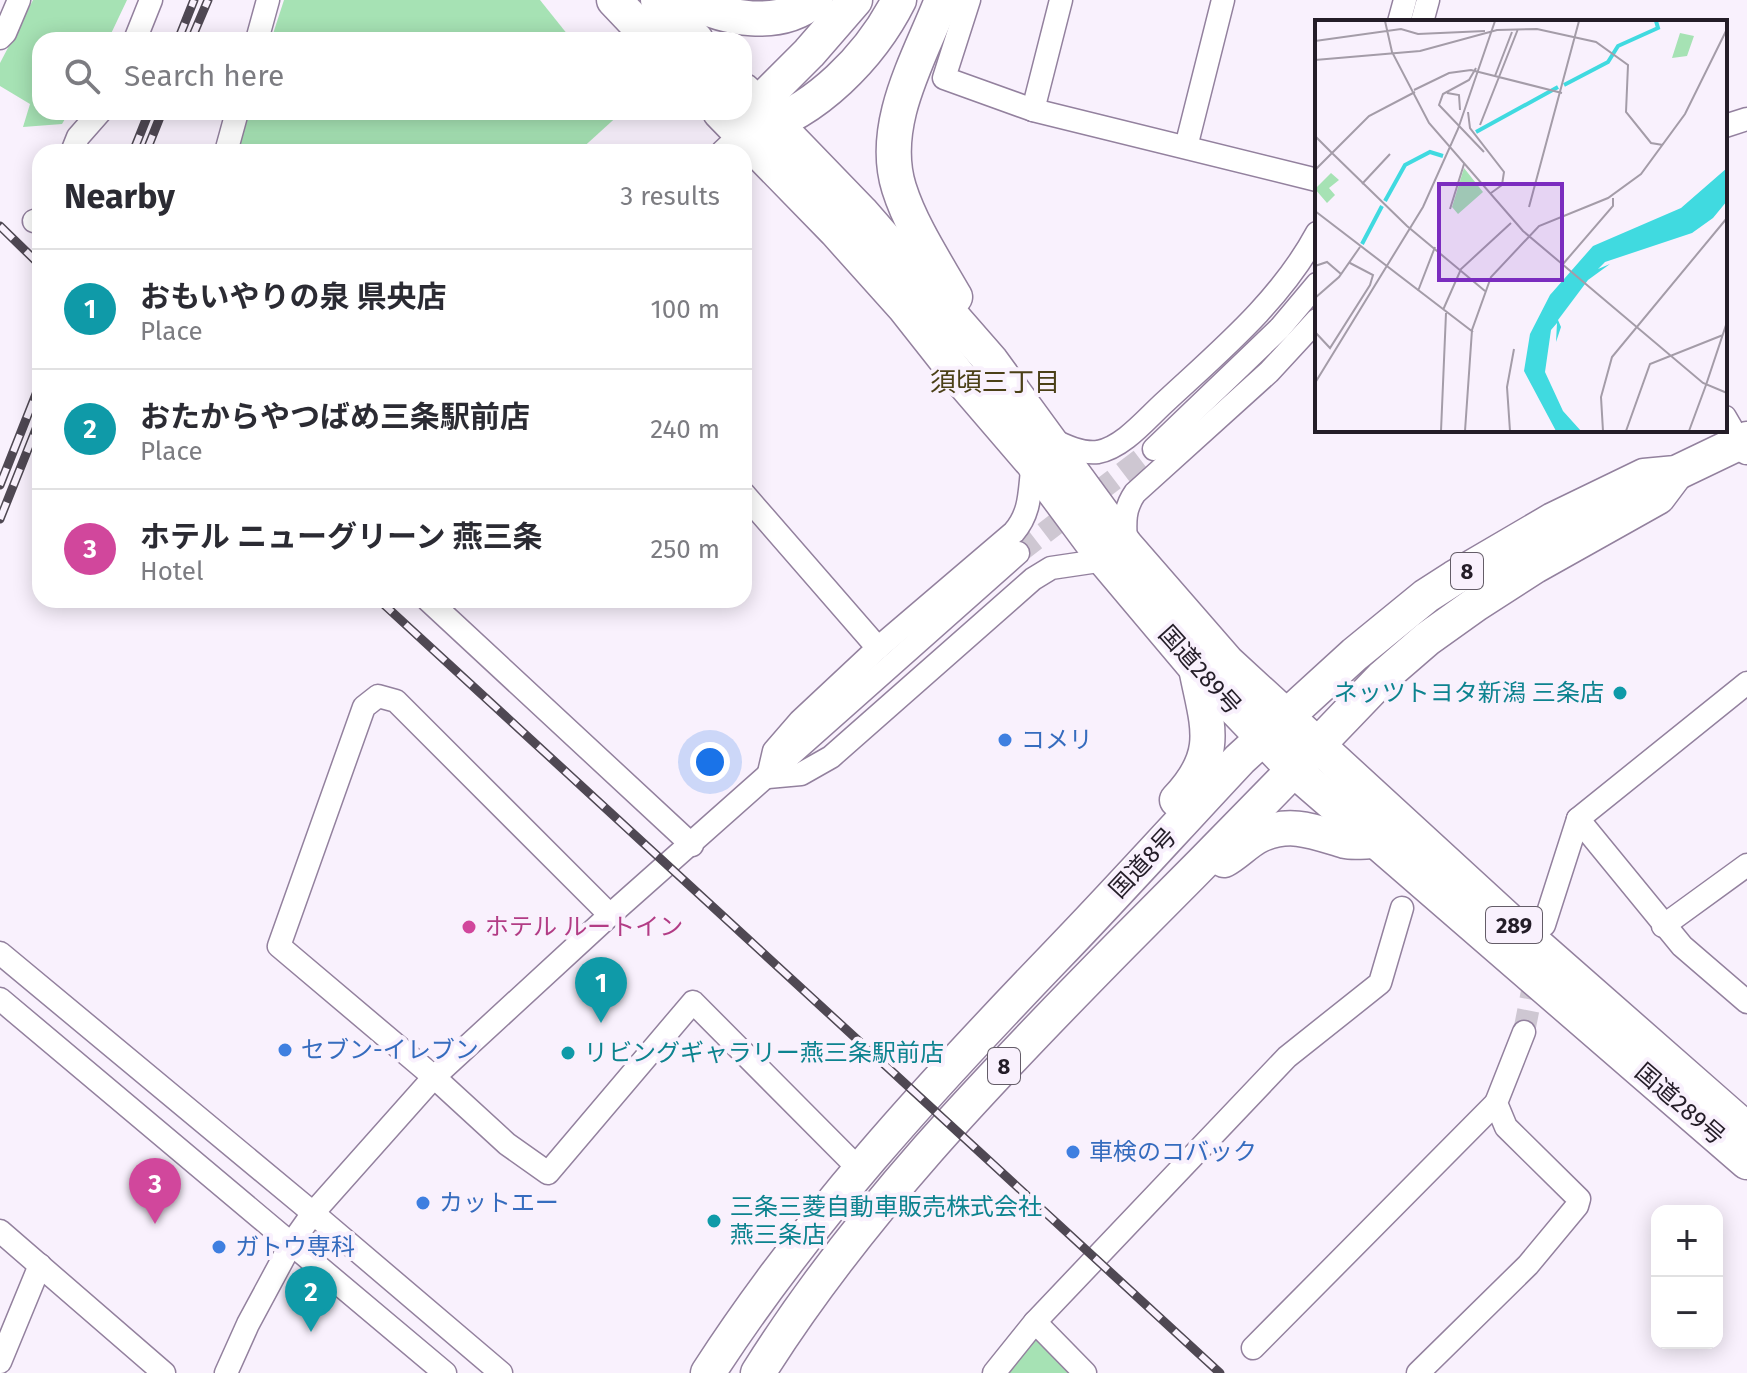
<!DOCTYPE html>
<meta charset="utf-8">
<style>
body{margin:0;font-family:"Fira Sans","Noto Sans JP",sans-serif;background:#f2f2f3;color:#2b2b33}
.controls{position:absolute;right:24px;bottom:24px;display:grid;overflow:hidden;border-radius:16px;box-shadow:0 4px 20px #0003}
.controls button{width:72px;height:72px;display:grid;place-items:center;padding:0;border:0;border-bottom:2px solid #e1e1e2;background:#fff;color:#2b2b33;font:40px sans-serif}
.you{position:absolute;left:710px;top:762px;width:28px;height:28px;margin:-20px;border:6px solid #fff;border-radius:50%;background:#1a73e8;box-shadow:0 0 0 12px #1a73e833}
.badge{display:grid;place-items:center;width:52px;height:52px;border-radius:50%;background:#8d771c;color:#fff;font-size:26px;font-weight:700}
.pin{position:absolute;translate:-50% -66px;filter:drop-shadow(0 2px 4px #0008)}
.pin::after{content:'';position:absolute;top:42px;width:28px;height:24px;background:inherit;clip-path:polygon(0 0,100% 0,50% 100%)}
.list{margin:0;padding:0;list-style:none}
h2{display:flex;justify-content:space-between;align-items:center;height:104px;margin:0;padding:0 32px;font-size:34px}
h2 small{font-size:26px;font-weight:400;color:#7c7c81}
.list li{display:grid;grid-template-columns:52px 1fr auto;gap:24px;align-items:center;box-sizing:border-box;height:120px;padding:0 32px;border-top:2px solid #e1e1e2}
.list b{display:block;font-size:30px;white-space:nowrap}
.list p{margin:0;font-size:26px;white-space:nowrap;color:#7c7c81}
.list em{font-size:26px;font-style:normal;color:#7c7c81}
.icon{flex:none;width:44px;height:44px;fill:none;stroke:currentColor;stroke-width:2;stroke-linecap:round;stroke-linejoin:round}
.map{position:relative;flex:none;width:1747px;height:1373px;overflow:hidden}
.search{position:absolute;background:#fff;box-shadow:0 4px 20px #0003;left:32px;top:32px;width:720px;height:88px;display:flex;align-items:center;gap:20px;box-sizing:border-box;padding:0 28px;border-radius:24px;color:#7c7c81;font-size:30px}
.panel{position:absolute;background:#fff;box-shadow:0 4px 20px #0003;left:32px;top:144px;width:720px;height:464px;border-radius:24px}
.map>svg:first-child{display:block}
</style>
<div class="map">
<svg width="1747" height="1373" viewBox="0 0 1747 1373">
<rect width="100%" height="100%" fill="#f9f1fd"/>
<!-- green -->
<g fill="#a6e2b4">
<path d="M33,0H127L108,40H40V112H69L62,124L23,127L30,104L0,86V63Z"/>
<path d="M284,0H540L572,40H271Z"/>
<path d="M249,112H622L578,152H236Z"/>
<path d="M1035,1337L1070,1373H1005Z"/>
</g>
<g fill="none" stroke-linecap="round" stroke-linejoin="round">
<!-- minor-tunnel -->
<g stroke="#cec7d2" stroke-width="22" stroke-dasharray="22 11" stroke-linecap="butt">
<path d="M1018,553L1154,449"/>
<path d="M1524,1032L1536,971"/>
</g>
<!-- minor casing -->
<g stroke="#93819e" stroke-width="25">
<g id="minor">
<path d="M969,0L944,78L1033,110L1317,180"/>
<path d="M1399,22L1405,0"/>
<path d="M1422,22L1428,0"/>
<path d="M0,38L5,33L19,0"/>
<path d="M135,40L151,0"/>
<path d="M257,40L268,0"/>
<path d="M1033,110L1061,0"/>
<path d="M1725,126L1747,119"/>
<path d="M1186,147L1223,0"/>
<path d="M72,152L78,137L100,112"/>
<path d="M226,152L237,112"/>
<path d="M722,152L741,134"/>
<path d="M34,221L40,219"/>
<path d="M1725,417L1746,453"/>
<path d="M1051,439C1065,446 1082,454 1098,452C1124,447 1147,418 1166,401C1221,350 1281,300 1317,233"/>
<path d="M1154,449L1280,328L1317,284"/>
<path d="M1033,463C1029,489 1032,511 1014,532L878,648L800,721L774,751L768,777L801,774L831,757L1033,579L1051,568L1105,560"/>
<path d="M744,494L878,648"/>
<path d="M1126,545C1125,525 1123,510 1135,493L1269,372L1317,320"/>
<path d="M428,600L692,845"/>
<path d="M1578,819L1682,946L1747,1002"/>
<path d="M610,915L396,701L378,696L364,707L279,946L434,1077L507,1144L548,1173L693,1002L860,1170"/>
<path d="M1544,925L1578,819L1747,683"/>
<path d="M1663,926L1747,865"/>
<path d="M0,953L313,1213L501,1373"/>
<path d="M0,999L445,1373"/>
<path d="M0,1231L164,1373"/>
<path d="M1035,1322L1085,1373"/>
<path d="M1253,1348L1496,1103"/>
<path d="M0,1362L40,1265"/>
<path d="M226,1373L248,1324L291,1244L313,1213L434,1077L610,915L1018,553"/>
<path d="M994,1373L1035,1322L1287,1057L1380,983L1402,908"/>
<path d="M1418,1373L1528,1265L1577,1206L1579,1199L1506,1127L1496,1103L1524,1032"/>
</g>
</g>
<!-- highway casing -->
<g stroke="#93819e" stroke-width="37">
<g id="highway">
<path d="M614,0L652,40"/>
<path d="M658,0L696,40"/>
<path d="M688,0C725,19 779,30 815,0"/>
<path d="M942,0C920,57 879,124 899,188C911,226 935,262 955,297"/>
<path d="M744,91L861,212L991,361L1126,546L1227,662L1517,928L1747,1130"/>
<path d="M720,112L836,231L905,308L965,384L1033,463L1105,560L1196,668L1293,769L1747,1162"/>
<path d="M747,123L757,105L809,53L855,0"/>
<path d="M754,130C815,113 871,56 899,0"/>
<path d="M1177,800C1222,753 1207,725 1196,668"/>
<path d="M1224,860C1237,853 1247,841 1260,835C1291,821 1315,832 1345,841C1354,843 1366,841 1376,841"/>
<path d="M708,1373C806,1221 929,1088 1054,958C1117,893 1178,825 1240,759L1355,654L1426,596L1454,578L1553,520L1644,476L1676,473L1747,439"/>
<path d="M758,1373C857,1215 991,1077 1121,945C1209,857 1297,767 1383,677L1427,639L1476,604L1535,566L1658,497L1676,473"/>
</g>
</g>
<!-- minor -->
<use href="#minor" stroke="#fff" stroke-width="22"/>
<!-- highway -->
<use href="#highway" stroke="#fff" stroke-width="34"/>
<!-- rail casing -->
<g stroke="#4f4853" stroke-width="9">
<g id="rail">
<path d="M178,40L194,0"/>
<path d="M191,40L208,0"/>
<path d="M133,152L149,112"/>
<path d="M146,152L162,112"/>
<path d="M0,226L40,265"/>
<path d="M0,485L40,384"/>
<path d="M0,519L40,419"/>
<path d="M379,600L1220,1373"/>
</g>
</g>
<!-- rail -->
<use href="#rail" stroke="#f9f1fd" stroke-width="6" stroke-dasharray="18" stroke-linecap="butt"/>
</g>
<!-- markers -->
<g fill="#0f9aa8" stroke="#f9f1fd" stroke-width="3">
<circle cx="1620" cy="693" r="8"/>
<circle cx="568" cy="1053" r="8"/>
<circle cx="714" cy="1221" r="8"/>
</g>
<g fill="#3f7fe0" stroke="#f9f1fd" stroke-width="3">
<circle cx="1005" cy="740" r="8"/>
<circle cx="285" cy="1050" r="8"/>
<circle cx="1073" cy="1152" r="8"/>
<circle cx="423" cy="1203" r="8"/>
<circle cx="219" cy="1247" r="8"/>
</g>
<circle fill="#d1479c" stroke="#f9f1fd" stroke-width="3" cx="469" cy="927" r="8"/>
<g text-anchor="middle" stroke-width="8" stroke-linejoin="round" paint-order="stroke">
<!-- shield labels -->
<g fill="#f9f1fd" stroke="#645d68" stroke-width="2">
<rect x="1451" y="553" width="32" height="36" rx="6"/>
<rect x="1486" y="907" width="56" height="36" rx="6"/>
<rect x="988" y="1048" width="32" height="36" rx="6"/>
</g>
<g font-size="22" font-weight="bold" fill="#241d28">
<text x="1467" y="579">8</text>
<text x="1514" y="933">289</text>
<text x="1004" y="1074">8</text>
</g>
<!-- street labels -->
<g font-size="24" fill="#241d28" stroke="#f9f1fd">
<text transform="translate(1200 670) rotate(48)" y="8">国道289号</text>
<text transform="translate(1143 863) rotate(-47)" y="8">国道8号</text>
<text transform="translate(1680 1104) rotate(41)" y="8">国道289号</text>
</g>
<!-- culture labels -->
<g font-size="24" fill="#0d838f" stroke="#f9f1fd" text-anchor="start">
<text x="1604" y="701" text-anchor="end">ネッツトヨタ新潟 三条店</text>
<text x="584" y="1061">リビングギャラリー燕三条駅前店</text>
<text x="730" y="1215">三条三菱自動車販売株式会社<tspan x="730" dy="28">燕三条店</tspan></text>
</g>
<!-- shop labels -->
<g font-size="24" fill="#366cbe" stroke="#f9f1fd" text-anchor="start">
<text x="1021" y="748">コメリ</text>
<text x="301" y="1058">セブン-イレブン</text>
<text x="1089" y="1160">車検のコバック</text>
<text x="439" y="1211">カットエー</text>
<text x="235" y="1255">ガトウ専科</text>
</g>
<!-- hotel labels -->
<g font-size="24" fill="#b23c85" stroke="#f9f1fd" text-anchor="start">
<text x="485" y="935">ホテル ルートイン</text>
</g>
<!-- neighbourhood labels -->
<g font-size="26" fill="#4b4017" stroke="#f9f1fd">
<text x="995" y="391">須頃三丁目</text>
</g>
</g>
<!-- overview -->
<g transform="translate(1315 20)">
<rect width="412" height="412" fill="#f9f1fd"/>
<path d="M365,13L379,16L372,36L357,38ZM149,148L168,172L143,194L137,187ZM16,153L24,160L14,168L20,175L12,183L0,169Z" fill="#a6e2b4"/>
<path d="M412,148V181L398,198L377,213L290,242L283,249L295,244L273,260L243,300L246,307L241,322L242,303L236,310L230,352L248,391L266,411H241L209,351L215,314L235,275L278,226L366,188Z" fill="#40dae0"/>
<path fill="none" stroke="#40dae0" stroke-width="4" d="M249,65L293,42L303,26L343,8L341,1M161,112L243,67M70,181L90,145L115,132L128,136M47,224L67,186"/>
<path fill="none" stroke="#a49ca8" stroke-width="2" d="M70,1L77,32L114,103L208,211L388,363L412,373M0,21L86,9L103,14L170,11M0,40L105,31L182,10L222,9L281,22L313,45L311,92L336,123L348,125M161,48L154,60L128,74L124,85L169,132M180,56L197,12M99,70L134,53L156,50L247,73M132,73L144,75L145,90M153,92L155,108L189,152L187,165L176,173M165,105L203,9M0,116L17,133L54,96L100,72M17,133L92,206L170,271M0,150L17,133M47,164L75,134M214,187L264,1M135,189L149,144M0,191L158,312M248,244L298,186V178M0,246L12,242L26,254M103,271L120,227M0,278L24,257L45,227M128,290L146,249L196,203M0,312L15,328L55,265L58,255L35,243M0,363L108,187L143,109L180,1M391,365L412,302M126,411L131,293M150,411L157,310L176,257L224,206L293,178L326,154L370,94L412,9M195,411L192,367L199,329M288,411L286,377L297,337L412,198M311,411L335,344L408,315M374,411L391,365"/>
<path fill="#7b2cbf" fill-opacity="0.15" stroke="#7b2cbf" stroke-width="4" d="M124,164H247V260H124Z"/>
<rect width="412" height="412" fill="none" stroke="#241d28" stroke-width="4"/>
</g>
</svg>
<div class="controls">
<button>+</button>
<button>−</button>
</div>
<div class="you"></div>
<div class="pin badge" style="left:601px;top:1023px;background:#0f9aa8">1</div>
<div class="pin badge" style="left:311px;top:1332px;background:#0f9aa8">2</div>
<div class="pin badge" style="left:155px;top:1224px;background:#d1479c">3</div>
<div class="search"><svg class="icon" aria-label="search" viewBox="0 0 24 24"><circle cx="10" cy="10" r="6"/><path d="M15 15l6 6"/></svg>Search here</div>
<section class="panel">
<h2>Nearby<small>3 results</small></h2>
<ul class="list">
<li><span class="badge" style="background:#0f9aa8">1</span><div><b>おもいやりの泉 県央店</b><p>Place</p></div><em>100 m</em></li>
<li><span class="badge" style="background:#0f9aa8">2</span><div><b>おたからやつばめ三条駅前店</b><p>Place</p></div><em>240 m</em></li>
<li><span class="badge" style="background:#d1479c">3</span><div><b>ホテル ニューグリーン 燕三条</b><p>Hotel</p></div><em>250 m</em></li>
</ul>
</section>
</div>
